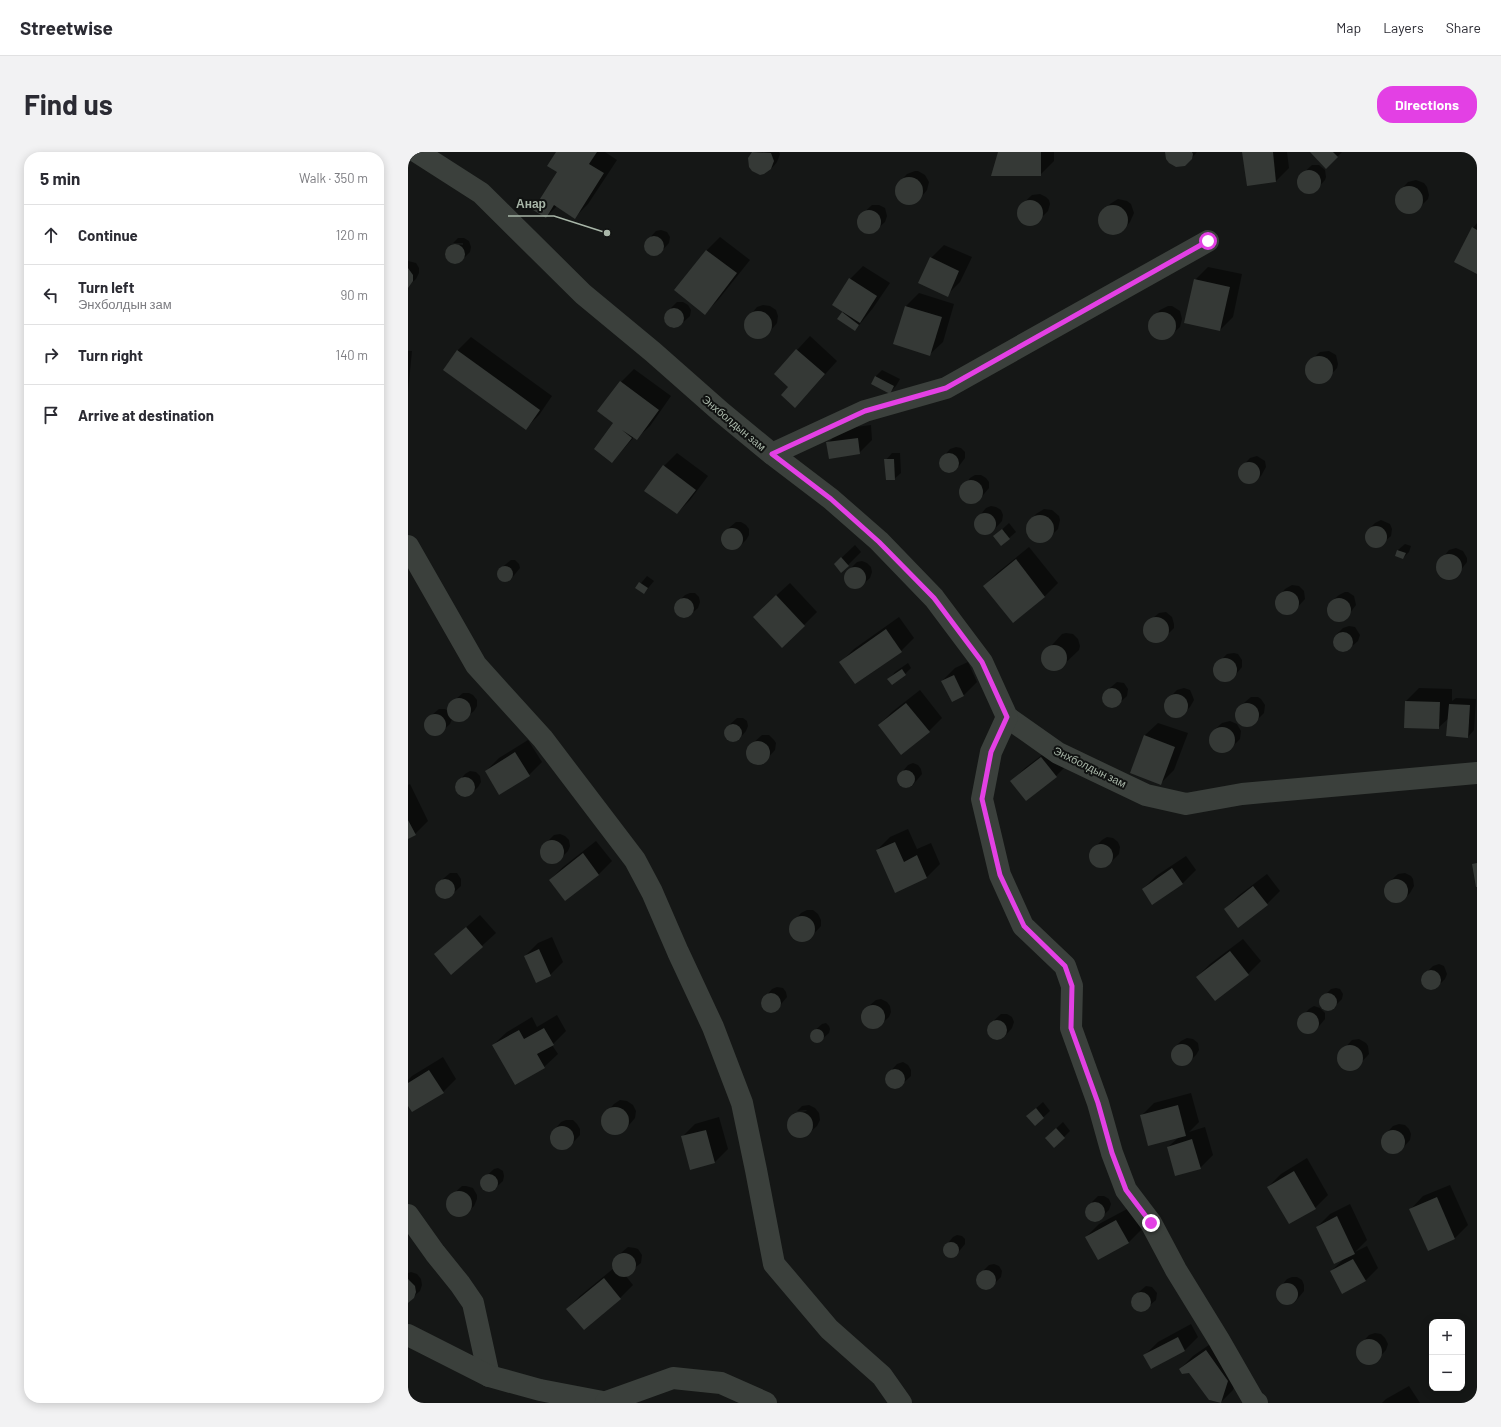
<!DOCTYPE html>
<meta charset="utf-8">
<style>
body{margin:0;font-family:Barlow,sans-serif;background:#f2f2f3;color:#2b2b33}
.controls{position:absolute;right:12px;bottom:12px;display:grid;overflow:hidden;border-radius:8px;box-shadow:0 2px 10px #0003}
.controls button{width:36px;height:36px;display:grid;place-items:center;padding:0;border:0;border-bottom:1px solid #e1e1e2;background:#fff;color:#2b2b33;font:20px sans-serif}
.stop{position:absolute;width:12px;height:12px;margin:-9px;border:3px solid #e340e4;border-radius:50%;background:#fff}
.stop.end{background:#e340e4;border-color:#fff;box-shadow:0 1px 4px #0008}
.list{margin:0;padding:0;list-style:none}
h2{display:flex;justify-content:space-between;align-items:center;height:52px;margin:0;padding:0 16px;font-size:17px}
h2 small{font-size:13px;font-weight:400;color:#7c7c81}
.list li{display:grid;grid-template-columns:26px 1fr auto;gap:12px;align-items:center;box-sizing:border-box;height:60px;padding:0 16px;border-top:1px solid #e1e1e2}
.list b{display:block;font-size:15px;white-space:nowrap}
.list p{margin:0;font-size:13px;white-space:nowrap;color:#7c7c81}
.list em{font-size:13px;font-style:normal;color:#7c7c81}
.icon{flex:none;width:22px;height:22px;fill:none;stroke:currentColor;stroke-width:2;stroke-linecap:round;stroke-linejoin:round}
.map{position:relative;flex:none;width:1069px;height:1251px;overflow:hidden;border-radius:16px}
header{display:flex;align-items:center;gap:24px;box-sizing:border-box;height:56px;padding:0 20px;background:#fff;border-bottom:1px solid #e1e1e2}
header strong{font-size:19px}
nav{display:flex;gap:22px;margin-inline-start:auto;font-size:14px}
.intro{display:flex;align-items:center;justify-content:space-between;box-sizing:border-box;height:96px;padding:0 24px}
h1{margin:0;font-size:28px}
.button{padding:10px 18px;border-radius:16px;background:#e340e4;color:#fff;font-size:14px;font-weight:700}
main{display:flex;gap:24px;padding:0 24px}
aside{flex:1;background:#fff;border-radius:16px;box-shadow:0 2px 10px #0003}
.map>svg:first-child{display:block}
</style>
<header>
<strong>Streetwise</strong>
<nav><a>Map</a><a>Layers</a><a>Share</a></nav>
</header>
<div class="intro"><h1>Find us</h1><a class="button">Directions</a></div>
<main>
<aside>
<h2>5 min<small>Walk · 350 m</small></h2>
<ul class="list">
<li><svg class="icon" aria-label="ahead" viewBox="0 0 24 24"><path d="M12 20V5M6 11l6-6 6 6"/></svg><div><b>Continue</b></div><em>120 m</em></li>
<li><svg class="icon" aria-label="left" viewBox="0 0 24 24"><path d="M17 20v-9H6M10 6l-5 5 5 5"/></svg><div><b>Turn left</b><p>Энхболдын зам</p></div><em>90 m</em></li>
<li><svg class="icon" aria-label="right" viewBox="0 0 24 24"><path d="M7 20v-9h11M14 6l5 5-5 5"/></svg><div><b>Turn right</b></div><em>140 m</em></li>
<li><svg class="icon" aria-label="arrive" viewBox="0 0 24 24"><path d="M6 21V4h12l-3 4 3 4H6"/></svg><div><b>Arrive at destination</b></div></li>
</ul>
</aside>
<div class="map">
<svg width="1069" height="1251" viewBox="0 0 1069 1251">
<rect width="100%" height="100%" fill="#151716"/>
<!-- shadow -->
<g fill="#0007">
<path d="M149,0H197L209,8L180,52L167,65L149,54L138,65L150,19Z"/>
<path d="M346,0H371L372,2L369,10L363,17L341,6Z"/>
<path d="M591,0H646V9L632,23Z"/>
<path d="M758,0H789L777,13Z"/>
<path d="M835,0H879L881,16L868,29L840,33Z"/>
<path d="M903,0H934L929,5Z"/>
<path d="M904,13H911L917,18L918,25L917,28L906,40L899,41L893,38L890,32L891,25Z"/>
<path d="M507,19H510L517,23L521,30L519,38L510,49L501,52L493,49L488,41L489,33L499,22Z"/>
<path d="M1008,28L1016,31L1019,35L1021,43L1020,47L1007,60L998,61L991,57L988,49L990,41L1000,30Z"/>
<path d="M632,42L638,45L641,48L642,52L640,59L627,72L619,73L612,67L610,59L611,55L624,43Z"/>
<path d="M710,47L719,49L723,52L726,61L722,70L716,77L708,81L699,80L693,75L692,71L693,62L702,52Z"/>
<path d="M464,53H471L477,56L479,64L477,70L467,79L460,81L457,80L451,75L450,72L452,64Z"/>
<path d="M1069,71V120L1065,76Z"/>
<path d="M253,78L259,80L262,85L261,91L251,102L245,103L240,101L237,96V91L248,79Z"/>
<path d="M312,85L342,108L310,148L297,161L268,138L299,98Z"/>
<path d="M50,86H56L61,89L63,95L62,100L55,107L50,111H44L40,108L37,102L39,97L43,92L55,93V91H45Z"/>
<path d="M536,93L564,105L552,130L539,143L523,106Z"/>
<path d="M0,109L8,111L11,116V121L8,127L0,134Z"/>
<path d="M455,114L482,131L465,156L447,178L435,161L436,159L442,127Z"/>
<path d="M800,115L834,122L825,165L812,178L787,128Z"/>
<path d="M511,141L546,152L535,190L521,203L498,154Z"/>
<path d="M269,150H275L280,153L283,158L282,164L270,175L264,176L259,173L256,167L258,161Z"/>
<path d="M355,153L362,154L368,158L370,164L369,171L358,184L352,186H345L339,181L337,175L338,168L349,155Z"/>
<path d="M760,154H764L772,159L774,167L772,175L761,185L753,187L750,186L743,180L742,172L745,165L752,158Z"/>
<path d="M402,184L429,209L400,241L381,235L367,222Z"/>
<path d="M63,185L144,244L131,263L118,276L36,217L50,198Z"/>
<path d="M0,199H4L0,240Z"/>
<path d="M921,199L928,203L930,212L929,216L917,229L908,230L901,227L898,220L899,212L912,200Z"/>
<path d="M226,217L263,244L242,274L228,287L226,285L204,310L207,271L213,230Z"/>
<path d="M474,218L492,227L488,234L481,241L464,231L468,224Z"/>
<path d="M463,273L464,288L451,301L420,291L433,277Z"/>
<path d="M548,295L553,296L557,300V306L548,318L542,320L536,319L533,315L532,309L542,297Z"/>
<path d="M269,301L300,324L282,348L269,361L256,314Z"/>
<path d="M484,301H492L493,321L486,327L478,308Z"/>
<path d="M849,304L857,309L858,315L853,324L846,330L840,331L833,328L832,325L831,318L842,306Z"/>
<path d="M567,323H573L578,326L581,330V336L571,348L566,351H561L556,348L553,343V338L562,326Z"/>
<path d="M583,354L588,355L593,358L595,363L594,369L584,380L579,382L573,381L569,378L567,373L568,368L578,356Z"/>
<path d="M636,357L644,358L651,364L652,368L650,377L637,390H633L624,388L619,382V373L628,362Z"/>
<path d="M973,368L982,372L984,377L983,384L976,390L968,395L961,393L958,384L960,378L967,371Z"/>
<path d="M328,370H333L338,373L341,377V383L338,388L331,395L326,397L321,398L316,395L313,390V385L316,380Z"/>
<path d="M601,371L608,380L601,386L587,384Z"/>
<path d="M997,392L1003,394L1001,400L995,406L988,403L990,398Z"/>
<path d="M447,393L453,400L440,413L427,412Z"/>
<path d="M621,395L650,431L637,444L605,470L576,434L589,421Z"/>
<path d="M1048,396L1055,399L1059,406V410L1048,424L1044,426H1037L1029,418L1030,411L1041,398Z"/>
<path d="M103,408H107L111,412L112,416L103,427L99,429H94L91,426L90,422L92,417Z"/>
<path d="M454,409L459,411L463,415L464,420L462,426L451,436L446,437L441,435L437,431L436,426L438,421L449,410Z"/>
<path d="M239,424L246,429L236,441L229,436Z"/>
<path d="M382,431L409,460L396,473L359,452Z"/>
<path d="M884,433L891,434L896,439L897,447L886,459L880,462L873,460L869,455V447L877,437Z"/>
<path d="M937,440H940L946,444L948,453L938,466L935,468H928L922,463L920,456L924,449L931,443Z"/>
<path d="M282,441H287L291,445L292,450L290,456L283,462L278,465L273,464L269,460L268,455L270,450L277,443Z"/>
<path d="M758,460L764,465L766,472V476L754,488L750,490L742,489L739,487L736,479L738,472L751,461Z"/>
<path d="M491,465L506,486L493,499L433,510L446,497Z"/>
<path d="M941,474L947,475L952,483L950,489L943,495L935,499H932L927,496L926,489L928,483L935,476Z"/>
<path d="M658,481L665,482L670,487L672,494L671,498L651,517L644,518L637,513L635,510L636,502L654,482Z"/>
<path d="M826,501L830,502L834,508V515L824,527L817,529L811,527L807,522V514L819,502Z"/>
<path d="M560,510L569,530L556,543L544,549L534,529L547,516Z"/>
<path d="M500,511L503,516L497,522L481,527L487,520Z"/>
<path d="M709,530L716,531L720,537L719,544L707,555L700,554L695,548L696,541Z"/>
<path d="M776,536L782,538L785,545L786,548L782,555L775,562L768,565L761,563L759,560L757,550L769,538Z"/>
<path d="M1011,536L1044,537V549L1048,546L1068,547L1066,578L1060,585L1041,566L1030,576L998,549Z"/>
<path d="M512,538L534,566L521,579L471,573L484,560Z"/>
<path d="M55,541H61L65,543L69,548V554L66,559L54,569H48L44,567L42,572L30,583L24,582L19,579L17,573L19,567L31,557H37L40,559V556L43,551Z"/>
<path d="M843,545H850L853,547L857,553L856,561L847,570L840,573L833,572L831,570L828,563L830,556Z"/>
<path d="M329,566H335L339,569L340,574L338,579L332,586L327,589H322L318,586L316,581L318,576Z"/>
<path d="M822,569L829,572L833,579L832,587L822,597L815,600L807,598L802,592V588L804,580L814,571Z"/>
<path d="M750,571L780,581L766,618L753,631L736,584Z"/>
<path d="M354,583H361L366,588L368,591L367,598L356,610L349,611L345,610L340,605V598L344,592Z"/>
<path d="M120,588L134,610L121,623L78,619L91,606Z"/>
<path d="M647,593L661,611L648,624L604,629L617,616Z"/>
<path d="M505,611L510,613L513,617L514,622L504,634L499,636L494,634L490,630V625L500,613Z"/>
<path d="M62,619L68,620L72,624L73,630L70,635L63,642L58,644H52L48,639L47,634L57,622Z"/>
<path d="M2,632L20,669L7,682L0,686V633Z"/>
<path d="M500,677L509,697L523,691L532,712L519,725L487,739L469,698L482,685Z"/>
<path d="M152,682L157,684L161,688L162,694L160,699L149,710L144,711L138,710L134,705L133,700L135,694L146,683Z"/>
<path d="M699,685L705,686L710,690L712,695L711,702L700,713L695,716L689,714L684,711L682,705L683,699L694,688Z"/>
<path d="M188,689L204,709L191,722L157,748L142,728L155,715Z"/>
<path d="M778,704L788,718L775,731L744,752L735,737L748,724Z"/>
<path d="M42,721H49L53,727V734L40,746L33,745L28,739L29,732Z"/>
<path d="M997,721L1003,724L1005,727L1006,734L1002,741L996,747L988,750L981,748L977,742V738L980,731L990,722Z"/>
<path d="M859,722L872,739L859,752L817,757L830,744Z"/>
<path d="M399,758H405L410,762L413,768V774L402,786L396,789L390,788L385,785L382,779L383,773L393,761Z"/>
<path d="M72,763L88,781L44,821L28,802Z"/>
<path d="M144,785L155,810L142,823L117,804L130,791Z"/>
<path d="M835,787L853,809L840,822L789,825L802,812Z"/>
<path d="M1031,812L1036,814L1039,822L1037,827L1030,834L1025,837L1019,836L1014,829L1018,821L1025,814Z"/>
<path d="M369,835L375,836L378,840L379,845L369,857L364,860L359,859L355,854L354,849L364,837Z"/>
<path d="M928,836L932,837L935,842L934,847L924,857L919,858L913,856L912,852L913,847L923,837Z"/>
<path d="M473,847L479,850L482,854L483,860L481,865L469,876H463L458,874L455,870L454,864L456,858L468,848Z"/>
<path d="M906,854L912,856L917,861V867L907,879L902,881L896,880L891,876L890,869L901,857Z"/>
<path d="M593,862H599L604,865L606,870L604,876L598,883L593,887H587L582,884L580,879L581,873Z"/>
<path d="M149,863L158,879L144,893L150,902L136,915L107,932L85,893L99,880L124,865L129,875Z"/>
<path d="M418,871L421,874L422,877L421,881L411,890H407L404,888L403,885L404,881L414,872Z"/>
<path d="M779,886L785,887L790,891L791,898L788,903L781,910L775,913L769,912L765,908L764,902L766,896L773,889Z"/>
<path d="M951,887L958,891L960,894L961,902L949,915L946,917H938L933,912L931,909L932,901L944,888Z"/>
<path d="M35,905L48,927L35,940L0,952V928L4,924Z"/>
<path d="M495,910L500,913L503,918V924L491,935L486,936L481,933L478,928L479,923L489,912Z"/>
<path d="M783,941L791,970L781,980L797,975L805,1003L792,1016L760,995L771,985L733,964L746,951Z"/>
<path d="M212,948L219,949L225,953L228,959L227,966L216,979L209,982L203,981L197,977L194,971L195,964L206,952Z"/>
<path d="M635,950L642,959L627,973L626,958Z"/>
<path d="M401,953L407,956L411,961L412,968L409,974L397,985L391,986L385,983L380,978V972L382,966L386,961L399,959L398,958L389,959L394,954Z"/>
<path d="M311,965L320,997L307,1010L283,1016L274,985L287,972Z"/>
<path d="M158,968H165L169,972L172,977V983L161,995L156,997H150L145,993L142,988L143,982L153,970Z"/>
<path d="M655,970L662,979L656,985L638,986Z"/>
<path d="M991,972L997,973L1001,977L1003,982L1002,988L992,999L986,1001L980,1000L976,996L974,991L975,985L985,974Z"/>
<path d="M899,1006L920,1043L907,1056L881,1071L860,1035L873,1022Z"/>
<path d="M90,1016L95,1019L96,1024L95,1029L84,1039H79L75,1036L73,1031L75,1027L86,1017Z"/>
<path d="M1042,1033L1060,1073L1047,1086L1020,1098L1002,1058L1015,1044Z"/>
<path d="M54,1034H58L65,1036L69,1043V1047L66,1054L59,1061L52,1064L45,1063L40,1057V1050L41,1046Z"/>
<path d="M690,1044H696L701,1047L703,1052L701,1058L690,1068H684L680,1065L678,1060L679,1055Z"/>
<path d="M942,1052L959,1088L947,1100L959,1094L970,1116L957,1129L923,1119L937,1106L909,1075L922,1062Z"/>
<path d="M721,1056L734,1077L721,1090L678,1085L691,1072Z"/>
<path d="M549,1083L554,1084L557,1087V1092L548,1103L544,1105L539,1104L536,1100V1096L545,1085Z"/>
<path d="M220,1095L227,1096L230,1097L234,1103L233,1111L217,1123L225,1133L212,1146L159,1157L172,1144L206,1116L205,1113L207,1106Z"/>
<path d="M586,1112L591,1114L594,1119L593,1125L582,1136L577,1137L572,1135L569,1130L570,1124L581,1113Z"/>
<path d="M3,1120L9,1122L13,1127L14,1133L12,1139L0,1149V1121Z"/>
<path d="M884,1125H889L894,1128L896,1133V1139L887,1150L881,1153L876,1152L871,1150L869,1144V1139L879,1127Z"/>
<path d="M738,1134L744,1135L749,1141L748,1148L735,1159L728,1158L724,1152L725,1145Z"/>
<path d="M783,1172L790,1185L777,1198L744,1216L737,1203L750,1190Z"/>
<path d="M967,1181L973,1182L977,1186L980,1192L978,1198L967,1210L962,1212L956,1211L951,1207L949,1201L950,1195L961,1183Z"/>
<path d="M811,1186L832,1216L825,1238L812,1251L802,1248L781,1219L772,1217L785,1204Z"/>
<path d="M1001,1234L1012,1251H974L978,1247Z"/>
</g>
<!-- building -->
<g fill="#353936">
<path d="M148,0H189L181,12L196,21L167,67L146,53L138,66L125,58L149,20L139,14Z"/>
<path d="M344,0L363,1L366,9L363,17L356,22L352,23L344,19L341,15L340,6Z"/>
<path d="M590,0H633V24H583Z"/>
<path d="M757,0H784L785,2L784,7L777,14L768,15L761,11L758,7Z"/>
<path d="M834,0H865L868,30L839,34Z"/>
<path d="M902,0H925L930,5L918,17Z"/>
<circle cx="901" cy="30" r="12"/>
<circle cx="501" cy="39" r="14"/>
<circle cx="1001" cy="48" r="14"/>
<circle cx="622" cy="61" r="13"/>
<circle cx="705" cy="68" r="15"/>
<circle cx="461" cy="70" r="12"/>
<path d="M1064,75L1069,78V122L1046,110Z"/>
<circle cx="246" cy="94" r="10"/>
<circle cx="47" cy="102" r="10"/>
<path d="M298,98L329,121L297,163L266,138Z"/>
<path d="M522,105L551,119L540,145L510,131Z"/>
<path d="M0,116L5,123V129L0,136Z"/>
<path d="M441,126L469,144L452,171L424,153Z"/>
<path d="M786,127L822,135L812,179L776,171Z"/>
<path d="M497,154L534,165L522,204L485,192Z"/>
<circle cx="266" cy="166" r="10"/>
<circle cx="350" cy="173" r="14"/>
<path d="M434,160L451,173L447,179L429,167Z"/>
<circle cx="754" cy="174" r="14"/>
<path d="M388,197L417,222L387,256L373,243L380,235L366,222Z"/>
<path d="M49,198L132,258L118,278L35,218Z"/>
<circle cx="911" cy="218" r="14"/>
<path d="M467,224L486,234L482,242L463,232Z"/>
<path d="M212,229L251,258L229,288L214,278L224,286L204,311L186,297L205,271L189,259Z"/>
<path d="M450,286L452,302L421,307L418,290Z"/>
<circle cx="541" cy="311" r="10"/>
<path d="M476,307H486L487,328H478Z"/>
<circle cx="841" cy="321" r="11"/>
<path d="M255,313L288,338L269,362L236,339Z"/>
<circle cx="563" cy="340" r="12"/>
<circle cx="577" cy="372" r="11"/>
<circle cx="632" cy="377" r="14"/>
<circle cx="968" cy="385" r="11"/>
<circle cx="324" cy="387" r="11"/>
<path d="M594,377L602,387L593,394L585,384Z"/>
<path d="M989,398L998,401L995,407L987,404Z"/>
<circle cx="1041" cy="415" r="13"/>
<path d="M433,405L441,414L433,421L426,412Z"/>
<path d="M608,407L637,445L605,471L575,434Z"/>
<circle cx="97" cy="422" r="8"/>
<circle cx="447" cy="426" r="11"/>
<path d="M231,430L240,436L236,442L227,436Z"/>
<circle cx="879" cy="451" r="12"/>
<path d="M368,443L397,474L374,496L345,465Z"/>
<circle cx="931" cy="458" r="12"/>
<circle cx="276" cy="456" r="10"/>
<circle cx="748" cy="478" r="13"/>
<path d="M478,477L494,500L447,532L431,510Z"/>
<circle cx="935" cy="490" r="10"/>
<circle cx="646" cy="506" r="13"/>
<circle cx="817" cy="518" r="12"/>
<path d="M494,517L498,523L484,533L479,527Z"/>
<path d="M546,523L556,544L544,550L533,529Z"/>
<circle cx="704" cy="546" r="10"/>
<circle cx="768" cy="554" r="12"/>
<circle cx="51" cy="558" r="12"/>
<path d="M997,549L1032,550L1031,577L996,576Z"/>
<path d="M498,551L522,580L493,603L470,573Z"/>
<circle cx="839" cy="563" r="12"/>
<path d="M1041,552L1062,553L1060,586L1038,584Z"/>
<circle cx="27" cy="573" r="11"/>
<circle cx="325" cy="581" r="9"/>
<circle cx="814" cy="588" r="13"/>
<path d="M736,583L767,595L753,633L722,621Z"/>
<circle cx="350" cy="601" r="12"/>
<path d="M107,600L122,624L91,643L77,619Z"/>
<path d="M633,605L649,625L618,649L602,629Z"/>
<circle cx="498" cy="627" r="9"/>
<circle cx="57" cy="635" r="10"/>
<path d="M0,668L8,683L0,687Z"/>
<circle cx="144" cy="700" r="12"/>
<path d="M487,690L496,710L509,703L519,726L487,741L468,698Z"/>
<circle cx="693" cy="704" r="12"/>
<path d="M175,701L191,723L157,749L141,728Z"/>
<path d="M1069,711V735H1068L1064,712Z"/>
<path d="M764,716L775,732L744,753L734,737Z"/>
<circle cx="37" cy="737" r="10"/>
<circle cx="988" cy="739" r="12"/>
<path d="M845,734L860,753L830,776L816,757Z"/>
<circle cx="394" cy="777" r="13"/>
<path d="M58,775L75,795L43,823L26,802Z"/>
<path d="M131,797L143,824L128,831L116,804Z"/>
<path d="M822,799L841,823L807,849L788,825Z"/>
<circle cx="1023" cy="828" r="10"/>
<circle cx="363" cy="851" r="10"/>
<circle cx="920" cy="850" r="9"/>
<circle cx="465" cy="865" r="12"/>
<circle cx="900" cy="871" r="11"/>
<circle cx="589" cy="878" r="10"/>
<path d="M136,876L146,893L129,902L137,916L107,933L84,893L111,878L116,887Z"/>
<circle cx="409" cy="884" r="7"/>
<circle cx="774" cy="903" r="11"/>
<circle cx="942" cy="906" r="13"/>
<circle cx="487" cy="927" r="10"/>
<path d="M21,918L36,941L4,960L0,954V931Z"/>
<path d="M770,953L778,984L740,994L732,963Z"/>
<circle cx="207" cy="969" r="14"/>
<path d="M628,956L636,966L627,974L618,964Z"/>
<circle cx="392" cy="973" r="13"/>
<circle cx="154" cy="986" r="12"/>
<path d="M648,976L657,986L646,996L637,986Z"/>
<path d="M298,978L307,1011L282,1018L273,984Z"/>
<circle cx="985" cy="990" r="12"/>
<path d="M784,987L793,1017L767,1024L759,995Z"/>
<path d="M886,1019L908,1057L881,1072L859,1035Z"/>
<circle cx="81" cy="1031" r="9"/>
<circle cx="51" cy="1052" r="13"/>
<path d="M1029,1045L1047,1087L1020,1099L1001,1057Z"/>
<circle cx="687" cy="1060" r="10"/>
<path d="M929,1064L947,1102L926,1112L908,1075Z"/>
<path d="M708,1068L721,1091L690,1108L677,1085Z"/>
<circle cx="543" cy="1098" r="8"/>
<circle cx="216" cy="1113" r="12"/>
<path d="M945,1107L958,1129L934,1142L922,1119Z"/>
<circle cx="578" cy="1128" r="10"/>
<path d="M196,1126L213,1147L176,1178L158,1157Z"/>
<path d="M0,1127L7,1134L8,1140L6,1146L0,1151Z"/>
<circle cx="879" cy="1142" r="11"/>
<circle cx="733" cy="1150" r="10"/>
<path d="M770,1185L777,1199L743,1217L735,1203Z"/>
<circle cx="961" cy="1200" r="13"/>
<path d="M798,1198L820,1229L813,1251L801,1248L781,1221L774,1222L771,1217Z"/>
</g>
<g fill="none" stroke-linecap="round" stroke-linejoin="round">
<!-- street -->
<g stroke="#3b403c" stroke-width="22">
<path d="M9,0L73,41L175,142L245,200L313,260L364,302L423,347L471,389L526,446L574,510L599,565L650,601L738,643L778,652L834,642L1069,621"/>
<path d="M364,302L457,259L538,236L800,89"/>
<path d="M0,394L68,513L135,587L227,708L244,740L270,800L305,875L334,951L348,1018L366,1112L421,1177L474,1224L493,1251"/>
<path d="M599,565L583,600L574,647L592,723L615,774L657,814L664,834L663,876L690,951L704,1001L718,1038L743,1071L768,1118L811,1188L846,1249L849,1251"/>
<path d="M0,1063L27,1101L52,1132L65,1151L81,1224"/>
<path d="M0,1183L81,1224L132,1238L200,1251"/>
<path d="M198,1250L265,1226L313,1231L358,1251"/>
</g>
</g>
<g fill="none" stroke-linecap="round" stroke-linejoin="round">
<!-- route -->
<path stroke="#e340e4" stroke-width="5" d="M743,1071L718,1038L704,1001L690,951L663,876L664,834L657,814L616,774L592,723L574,647L583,600L599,565L574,510L526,446L471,390L423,347L364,302L457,259L538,236L800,89"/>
</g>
<g text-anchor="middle" stroke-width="4" stroke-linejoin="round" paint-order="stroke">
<!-- street labels -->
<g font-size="11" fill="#a8b6a8" stroke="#101211">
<text transform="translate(326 271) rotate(40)" y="4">Энхболдын зам</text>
<text transform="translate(682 615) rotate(26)" y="4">Энхболдын зам</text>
</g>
</g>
<!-- callouts -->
<path fill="none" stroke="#a8b6a8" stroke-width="1.5" d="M199 81L146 64H100"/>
<circle fill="#a8b6a8" stroke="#101211" stroke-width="1.5" cx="199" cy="81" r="4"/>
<g font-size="12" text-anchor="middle" font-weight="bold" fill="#a8b6a8" stroke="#101211" stroke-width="4" stroke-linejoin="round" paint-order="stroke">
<text x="123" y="56">Анар</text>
</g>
</svg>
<div class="controls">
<button>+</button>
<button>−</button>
</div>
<div class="stop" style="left:800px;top:89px"></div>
<div class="stop end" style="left:743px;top:1071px"></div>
</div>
</main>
